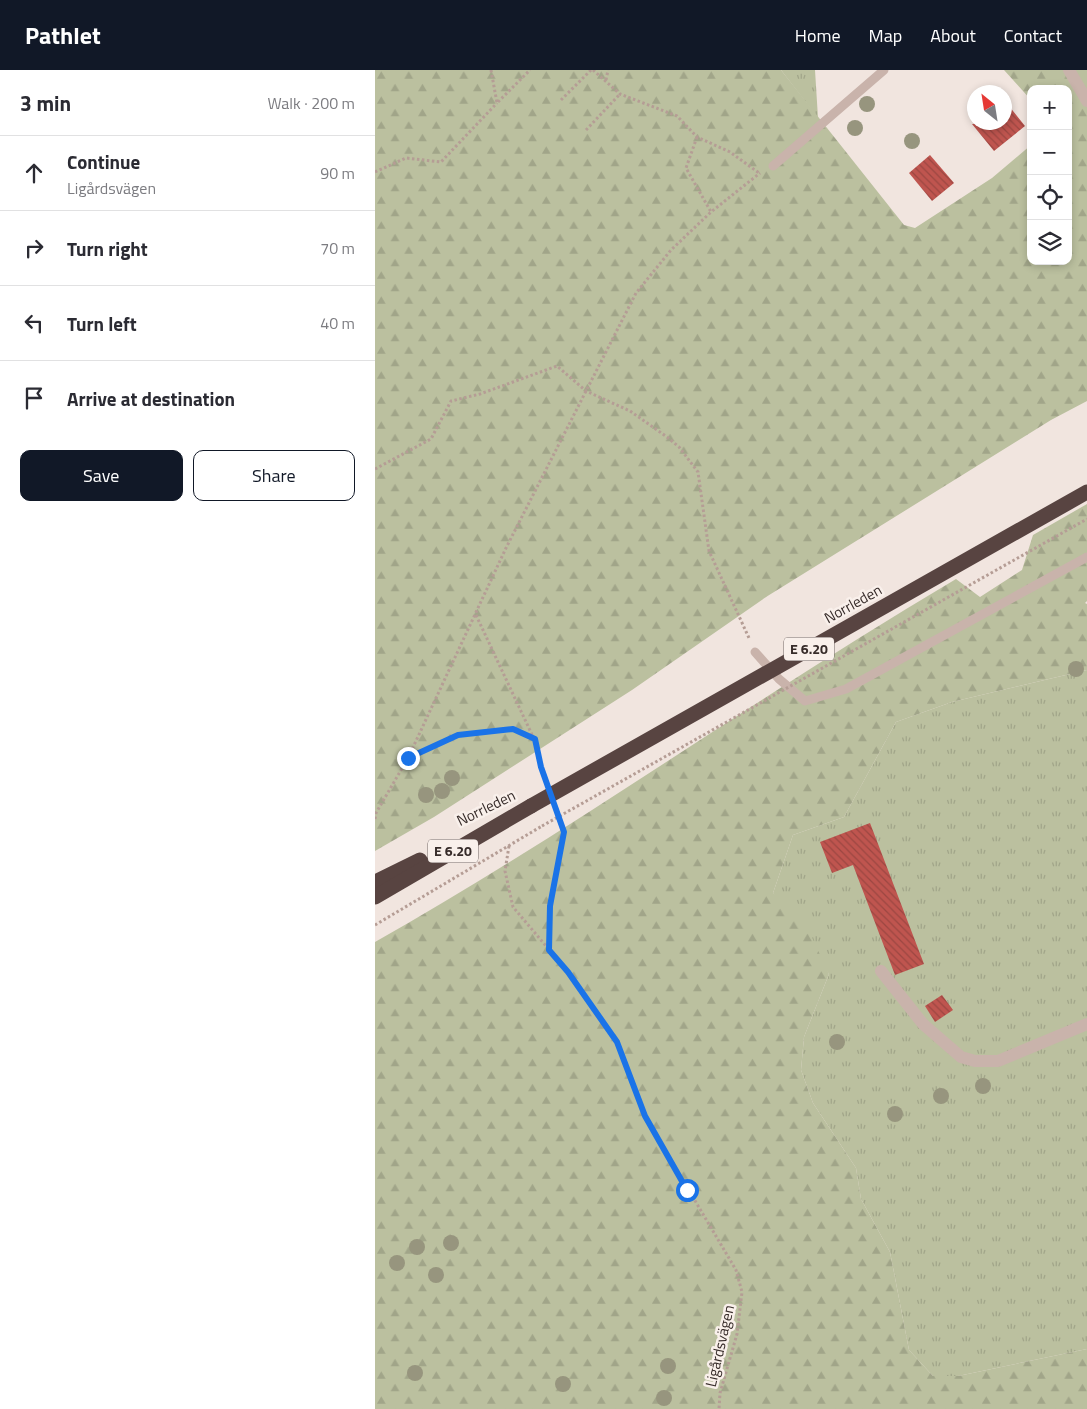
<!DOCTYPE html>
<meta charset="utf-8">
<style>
body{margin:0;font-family:"Titillium Web",sans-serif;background:#f7f7f7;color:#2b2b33}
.controls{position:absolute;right:15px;top:15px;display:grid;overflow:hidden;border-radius:10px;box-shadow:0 2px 8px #0003}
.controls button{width:45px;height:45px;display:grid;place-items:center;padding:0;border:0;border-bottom:1px solid #e1e1e2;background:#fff;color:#2b2b33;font:25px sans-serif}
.compass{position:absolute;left:592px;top:15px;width:45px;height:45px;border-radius:50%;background:#fff;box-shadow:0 2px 8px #0003;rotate:330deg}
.stop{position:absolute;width:15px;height:15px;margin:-11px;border:4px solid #1a73e8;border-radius:50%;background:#fff}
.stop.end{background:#1a73e8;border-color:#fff;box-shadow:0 1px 5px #0008}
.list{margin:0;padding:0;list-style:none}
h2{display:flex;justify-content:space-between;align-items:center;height:65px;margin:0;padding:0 20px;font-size:21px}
h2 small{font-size:16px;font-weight:400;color:#7c7c81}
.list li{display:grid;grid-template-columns:32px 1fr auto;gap:15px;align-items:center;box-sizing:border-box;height:75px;padding:0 20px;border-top:1px solid #e1e1e2}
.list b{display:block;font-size:19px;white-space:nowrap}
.list p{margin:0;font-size:16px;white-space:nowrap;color:#7c7c81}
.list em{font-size:16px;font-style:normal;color:#7c7c81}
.actions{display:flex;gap:10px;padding:15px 20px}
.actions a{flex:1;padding:11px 0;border:1px solid #111827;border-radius:10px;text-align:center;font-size:18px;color:#111827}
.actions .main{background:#111827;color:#fff}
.icon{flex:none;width:28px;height:28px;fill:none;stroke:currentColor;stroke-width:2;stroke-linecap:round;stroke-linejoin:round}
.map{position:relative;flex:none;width:712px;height:1339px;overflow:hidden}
header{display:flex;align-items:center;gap:30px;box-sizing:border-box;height:70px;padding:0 25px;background:#111827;color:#fff}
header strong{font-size:24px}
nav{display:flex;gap:28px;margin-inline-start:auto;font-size:18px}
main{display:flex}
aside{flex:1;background:#fff}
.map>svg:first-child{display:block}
</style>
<header>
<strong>Pathlet</strong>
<nav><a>Home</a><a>Map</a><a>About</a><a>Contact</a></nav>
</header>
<main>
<aside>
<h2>3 min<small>Walk · 200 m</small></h2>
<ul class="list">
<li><svg class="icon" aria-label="ahead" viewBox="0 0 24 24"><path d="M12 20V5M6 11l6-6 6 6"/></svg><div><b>Continue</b><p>Ligårdsvägen</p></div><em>90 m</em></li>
<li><svg class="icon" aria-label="right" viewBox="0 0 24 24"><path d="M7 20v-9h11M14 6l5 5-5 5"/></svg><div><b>Turn right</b></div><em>70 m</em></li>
<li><svg class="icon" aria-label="left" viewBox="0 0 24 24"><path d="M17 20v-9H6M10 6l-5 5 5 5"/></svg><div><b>Turn left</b></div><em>40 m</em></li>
<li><svg class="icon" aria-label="arrive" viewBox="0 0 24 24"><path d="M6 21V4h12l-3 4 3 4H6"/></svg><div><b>Arrive at destination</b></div></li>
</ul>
<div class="actions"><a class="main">Save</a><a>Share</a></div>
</aside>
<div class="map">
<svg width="712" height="1339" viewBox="0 0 712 1339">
<defs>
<pattern id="grass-tufts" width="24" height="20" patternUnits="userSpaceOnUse" patternTransform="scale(1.25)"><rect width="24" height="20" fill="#bbc09f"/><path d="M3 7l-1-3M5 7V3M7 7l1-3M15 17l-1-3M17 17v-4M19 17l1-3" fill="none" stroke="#a1a589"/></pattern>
<pattern id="forest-firs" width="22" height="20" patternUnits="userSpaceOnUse" patternTransform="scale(1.25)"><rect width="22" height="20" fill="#bbc09f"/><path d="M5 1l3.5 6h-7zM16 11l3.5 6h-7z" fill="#a1a589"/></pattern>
<pattern id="building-back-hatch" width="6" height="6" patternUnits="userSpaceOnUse" patternTransform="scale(1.25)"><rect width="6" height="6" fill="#bf554f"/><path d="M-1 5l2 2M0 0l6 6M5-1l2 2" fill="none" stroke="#9c4742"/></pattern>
</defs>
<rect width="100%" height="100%" fill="#f1e5df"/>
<!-- grass -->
<g fill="url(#grass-tufts)">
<path d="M406,0H440L443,48Z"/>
<path d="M712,600V1279L583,1306H558L534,1280L515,1182L486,1129L481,1098L438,1033L426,1000L429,967L454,904L398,823L418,765L469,747L521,652L577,632Z"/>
</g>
<!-- forest -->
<g fill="url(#forest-firs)">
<path d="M0,0H406L529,155L540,158L617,108L656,75V191H693V19H656V30L629,0H712V331L676,350L391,527L257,620L59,747L0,781Z"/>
<path d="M712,434V531L710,533L712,534V600L577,632L521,652L469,747L418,765L398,823L426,844L454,904L429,967L426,1000L438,1033L481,1098L486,1129L515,1182L534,1280L558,1306H583L712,1279V1339H0V872C199,760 384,625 581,509L605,527L647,500L658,465Z"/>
</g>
<!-- building -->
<g fill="url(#building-back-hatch)">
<path d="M630,31L650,56L619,81L597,54L630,52Z"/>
<path d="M555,85L579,113L557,131L534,103Z"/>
<path d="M495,753L549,894L520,905L478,795L457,803L445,772Z"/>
<path d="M567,925L578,940L560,952L550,936Z"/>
</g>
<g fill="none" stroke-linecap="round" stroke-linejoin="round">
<!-- path -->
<g stroke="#b59d95" stroke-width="3" stroke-dasharray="2.5 2.5" stroke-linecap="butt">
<path d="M116,0L122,33L155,0"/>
<path d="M218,0L245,24L302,46L322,67L355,82L384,103"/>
<path d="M231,10L233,0"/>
<path d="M186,30L216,0"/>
<path d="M211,60L245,24"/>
<path d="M322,67L311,98L336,142"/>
<path d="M0,102L31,88L66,92L122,33"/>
<path d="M0,399L56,369L76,331L105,324L182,296L211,321L255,341L292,367L304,377L323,402L334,481L374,568"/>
<path d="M101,545L159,669L170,709"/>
<path d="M33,688L83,665L138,659L159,669"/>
<path d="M0,749L1,743L33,688L131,478L261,223L296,180L336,142L385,103"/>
<path d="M134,776L130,801L138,837L193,902L242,972L270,1046L361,1200L367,1222L362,1264L345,1323L344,1339"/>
<path d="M0,855L167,756"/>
<path d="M174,880L175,836L189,762L181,741"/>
</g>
<!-- lane -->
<g stroke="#c9b3ab" stroke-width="9">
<path d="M398,96L509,0"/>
<path d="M380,582L404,609L430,631L471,619L712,487"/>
</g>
<!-- street -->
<g stroke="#c9b3ab" stroke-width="12">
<path d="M694,0L712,31"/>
<path d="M506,901L548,954L586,987L600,991H623L712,954"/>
</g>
<!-- highway -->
<g stroke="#584441" stroke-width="15">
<path d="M0,812L45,790"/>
<path d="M0,827L156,736"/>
</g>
<!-- path-bridge -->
<path stroke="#b59d95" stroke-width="3" stroke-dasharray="2.5 2.5" stroke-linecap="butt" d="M167,756L712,449"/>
<!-- highway-bridge -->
<path stroke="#584441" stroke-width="15" d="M156,736L712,422"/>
</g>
<!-- trees -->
<g fill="#97957e">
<circle cx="492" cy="34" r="8"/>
<circle cx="480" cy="58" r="8"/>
<circle cx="537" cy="71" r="8"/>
<circle cx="701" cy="599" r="8"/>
<circle cx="77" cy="708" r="8"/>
<circle cx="67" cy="721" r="8"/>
<circle cx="51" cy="725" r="8"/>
<circle cx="462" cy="972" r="8"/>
<circle cx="608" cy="1016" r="8"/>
<circle cx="566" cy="1026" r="8"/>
<circle cx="520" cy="1044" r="8"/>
<circle cx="76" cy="1173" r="8"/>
<circle cx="42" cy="1177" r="8"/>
<circle cx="22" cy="1193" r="8"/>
<circle cx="61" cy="1205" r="8"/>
<circle cx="293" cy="1296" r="8"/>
<circle cx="40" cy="1303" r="8"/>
<circle cx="188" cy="1314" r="8"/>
<circle cx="289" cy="1328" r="8"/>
</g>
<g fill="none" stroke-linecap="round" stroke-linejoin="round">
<!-- route -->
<path stroke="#1a73e8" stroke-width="6" d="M33,688L83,665L138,659L160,669L166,697L189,762L175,836L174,880L193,902L242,972L270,1046L312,1120"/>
</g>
<g text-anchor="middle" stroke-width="5" stroke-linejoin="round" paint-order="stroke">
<!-- shield labels -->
<g fill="#f9f0eb" stroke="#716764" stroke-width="1">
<rect x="409" y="567.5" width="50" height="23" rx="4"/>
<rect x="53" y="769.5" width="50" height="23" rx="4"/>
</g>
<g font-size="14" font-weight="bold" fill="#372c2a">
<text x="434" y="584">E 6.20</text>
<text x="78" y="786">E 6.20</text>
</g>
<!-- street labels -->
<g font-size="15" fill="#372c2a" stroke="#f9f0eb">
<text transform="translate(478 534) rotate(-29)" y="5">Norrleden</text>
<text transform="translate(111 738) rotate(-26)" y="5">Norrleden</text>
<text transform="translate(345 1276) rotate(-77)" y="5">Ligårdsvägen</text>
</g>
</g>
</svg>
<div class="controls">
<button>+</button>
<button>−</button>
<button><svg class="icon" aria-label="locate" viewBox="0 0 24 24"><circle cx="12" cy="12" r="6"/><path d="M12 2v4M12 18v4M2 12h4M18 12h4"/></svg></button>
<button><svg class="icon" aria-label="layers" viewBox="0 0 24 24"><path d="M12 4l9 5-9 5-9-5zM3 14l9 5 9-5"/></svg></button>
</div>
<svg class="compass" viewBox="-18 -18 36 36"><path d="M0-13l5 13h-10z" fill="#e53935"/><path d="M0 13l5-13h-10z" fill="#7c7c81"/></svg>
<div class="stop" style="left:312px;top:1120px"></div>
<div class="stop end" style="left:33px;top:688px"></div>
</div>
</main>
